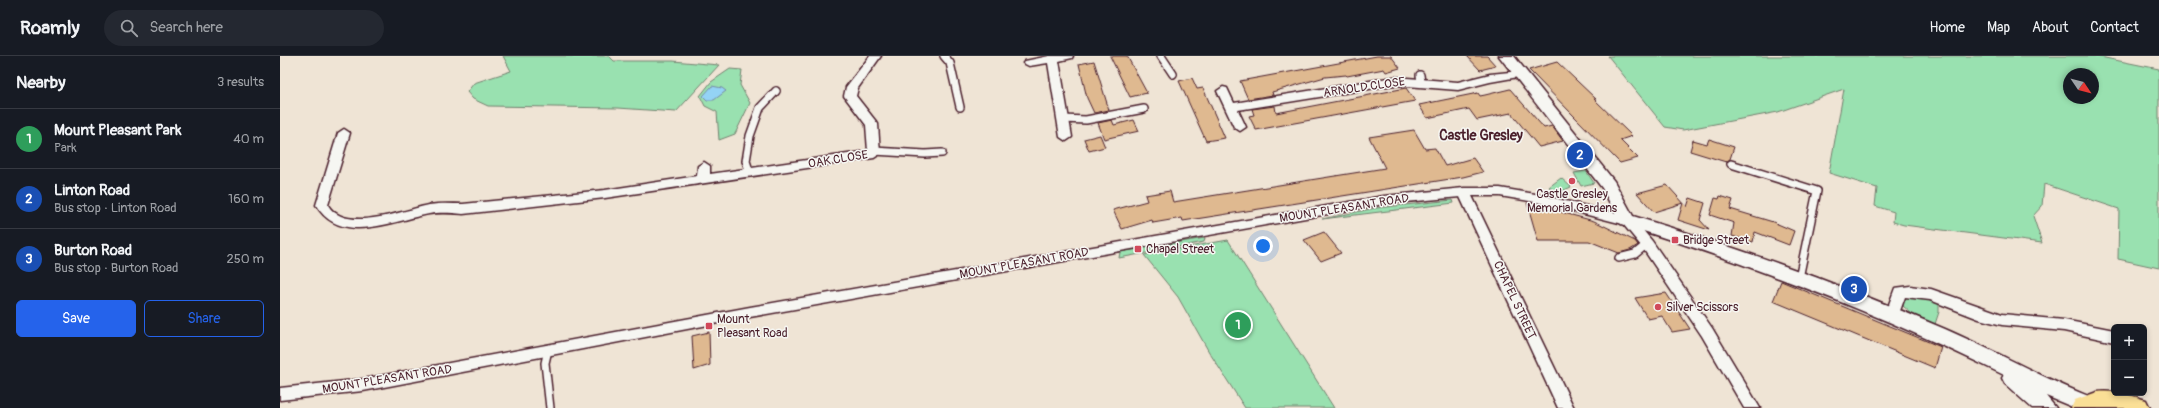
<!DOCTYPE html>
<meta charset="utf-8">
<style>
body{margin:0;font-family:Pangolin,sans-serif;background:#242831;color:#f1f3f6}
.controls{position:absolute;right:12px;bottom:12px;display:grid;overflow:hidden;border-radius:6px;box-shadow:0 2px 6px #0003}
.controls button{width:36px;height:36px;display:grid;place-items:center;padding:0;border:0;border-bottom:1px solid #363941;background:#171b24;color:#f1f3f6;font:20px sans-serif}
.compass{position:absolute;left:1783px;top:12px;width:36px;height:36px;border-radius:50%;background:#171b24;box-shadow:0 2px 6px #0003;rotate:125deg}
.you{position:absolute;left:983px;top:190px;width:14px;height:14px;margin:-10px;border:3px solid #fff;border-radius:50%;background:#1a73e8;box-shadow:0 0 0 6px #1a73e833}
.badge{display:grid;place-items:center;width:26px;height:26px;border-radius:50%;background:#2563eb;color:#fff;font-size:13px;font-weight:700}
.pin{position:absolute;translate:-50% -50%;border:2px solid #fff;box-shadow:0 1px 4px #0006}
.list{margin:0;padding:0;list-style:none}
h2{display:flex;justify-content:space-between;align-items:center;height:52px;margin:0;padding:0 16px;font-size:17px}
h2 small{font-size:13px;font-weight:400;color:#9ea1a6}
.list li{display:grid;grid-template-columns:26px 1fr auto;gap:12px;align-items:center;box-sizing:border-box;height:60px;padding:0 16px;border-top:1px solid #363941}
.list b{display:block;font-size:15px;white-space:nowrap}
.list p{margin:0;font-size:13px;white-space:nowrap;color:#9ea1a6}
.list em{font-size:13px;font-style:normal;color:#9ea1a6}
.actions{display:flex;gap:8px;padding:12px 16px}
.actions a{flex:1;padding:9px 0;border:1px solid #2563eb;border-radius:6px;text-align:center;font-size:14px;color:#2563eb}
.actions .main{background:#2563eb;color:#fff}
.icon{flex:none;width:22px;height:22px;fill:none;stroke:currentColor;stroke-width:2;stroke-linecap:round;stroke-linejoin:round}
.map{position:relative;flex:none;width:1879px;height:352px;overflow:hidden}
header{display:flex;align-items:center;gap:24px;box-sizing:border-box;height:56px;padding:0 20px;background:#171b24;border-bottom:1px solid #363941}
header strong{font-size:19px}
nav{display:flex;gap:22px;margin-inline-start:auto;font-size:14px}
.search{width:280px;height:36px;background:#242831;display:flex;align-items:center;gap:10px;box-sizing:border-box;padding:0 14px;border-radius:22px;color:#9ea1a6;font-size:15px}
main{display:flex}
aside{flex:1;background:#171b24}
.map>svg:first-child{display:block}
</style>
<header>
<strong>Roamly</strong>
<div class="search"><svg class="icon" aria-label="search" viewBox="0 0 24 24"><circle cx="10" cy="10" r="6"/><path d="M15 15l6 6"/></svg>Search here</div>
<nav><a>Home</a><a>Map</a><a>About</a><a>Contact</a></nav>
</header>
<main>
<aside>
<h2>Nearby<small>3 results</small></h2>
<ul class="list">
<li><span class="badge" style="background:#2e9e5b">1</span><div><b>Mount Pleasant Park</b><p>Park</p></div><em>40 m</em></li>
<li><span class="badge" style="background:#1a4fb4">2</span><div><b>Linton Road</b><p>Bus stop · Linton Road</p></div><em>160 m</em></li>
<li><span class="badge" style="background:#1a4fb4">3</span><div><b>Burton Road</b><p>Bus stop · Burton Road</p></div><em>250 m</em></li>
</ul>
<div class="actions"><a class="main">Save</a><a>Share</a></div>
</aside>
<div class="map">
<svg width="1879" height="352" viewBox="0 0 1879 352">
<rect width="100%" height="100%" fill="#efe4d5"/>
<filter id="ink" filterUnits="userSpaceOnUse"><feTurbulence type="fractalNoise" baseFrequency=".025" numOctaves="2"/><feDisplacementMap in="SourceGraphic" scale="8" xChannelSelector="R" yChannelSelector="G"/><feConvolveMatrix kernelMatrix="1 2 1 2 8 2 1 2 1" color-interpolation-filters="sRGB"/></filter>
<g filter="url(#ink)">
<!-- green -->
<g fill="#99e1b0" stroke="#72806e" fill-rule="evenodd">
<path d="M223,0H329L334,5H393L439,9L396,56L338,52L208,50L193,43L187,36L194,27L231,15Z"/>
<path d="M1328,0H1815L1879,13V212L1838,203L1839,153L1764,128L1762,150L1753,160L1762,187L1624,169L1613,166L1614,156L1595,150L1597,132L1549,117L1564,33L1498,56L1403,74L1385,71ZM1789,18H1813V42H1789Z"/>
<path d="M450,13L462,14L460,29L470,47L455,78L439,84L437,56L425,50L420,40L431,26Z"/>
<path d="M1306,115L1314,127L1301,130L1294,117Z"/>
<path d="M1281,122L1291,131L1278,137L1269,131Z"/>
<path d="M1173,144L1174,147L1042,163L1096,152Z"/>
<path d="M925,182L924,186L839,202L840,196Z"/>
<path d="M948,184L1054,352H965L929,296L898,241L864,199Z"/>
<path d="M1633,239L1659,248V256L1655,268L1632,258L1623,250L1625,242Z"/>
</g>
<!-- water -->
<path fill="#94d3f5" stroke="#768ba4" d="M432,30L442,32L446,35L434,44H427L423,40Z"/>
<!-- building -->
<g fill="#dfb990" stroke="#4a1f2b">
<path d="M830,0H847L867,37L850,41Z"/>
<path d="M1097,0H1111L1120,12L1106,16L1104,13L1067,20L1066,19L1045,21L992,36L993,39L968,43L960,25Z"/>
<path d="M1187,0H1207L1216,10L1200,14Z"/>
<path d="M814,5L829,54L814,57L807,42L799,8Z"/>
<path d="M1277,6L1316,43H1314L1352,80L1340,84L1358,102L1340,107L1249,14Z"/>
<path d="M912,22L917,33L923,32L945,82L926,85L899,25Z"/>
<path d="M1126,32L1135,45L976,74L969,60L974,59L972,53L995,50L996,57Z"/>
<path d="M1230,33L1264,72L1272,70L1283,85L1259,91L1231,57L1197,64L1189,53L1147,62L1139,49L1198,37L1200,40L1205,39Z"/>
<path d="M832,64L834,69L854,64L859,75L824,83L818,67Z"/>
<path d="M1134,74L1145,93L1155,92L1165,110L1193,102L1203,116L1183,121L903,165L902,162L873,167L872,164L842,173L833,154L867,145L865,139L890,135L893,146L1105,112L1089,81Z"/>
<path d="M820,79L825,91L809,95L804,83Z"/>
<path d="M1429,83L1454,91L1450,103L1446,106L1410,95L1413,84L1427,88Z"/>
<path d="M1387,129L1407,151L1410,142L1425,147L1420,164L1429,174L1398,164L1403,147L1374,156L1357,137Z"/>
<path d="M1440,140L1453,144L1450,153L1493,166L1514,175L1509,189L1475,176L1473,186L1452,180L1454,167L1430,159L1435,142L1439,143Z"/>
<path d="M1247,147L1314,165L1355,185L1358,189L1350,194L1339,197L1309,185H1258Z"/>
<path d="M1044,176L1061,197L1041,205L1024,184Z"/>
<path d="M1501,225L1661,291L1655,312L1493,245Z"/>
<path d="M1386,237L1410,273L1392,276L1382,260L1368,263L1355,242Z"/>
<path d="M429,276L430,309L414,314L412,280Z"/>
</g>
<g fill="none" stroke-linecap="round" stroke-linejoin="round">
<!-- service casing -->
<g stroke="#4a1f2b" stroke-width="10">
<g id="service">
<path d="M664,0L670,7L680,51"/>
<path d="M881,0L893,18"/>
<path d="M1140,19L1141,26"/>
<path d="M783,63L806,64L864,53"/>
<path d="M594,95L645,98L662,97"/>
<path d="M1451,108L1537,135L1519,222"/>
<path d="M470,117L466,105L470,80L480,52L496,35"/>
<path d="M1339,202L1355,198L1367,188"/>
<path d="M268,294L265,307L270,352"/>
</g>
</g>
<!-- minor casing -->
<g stroke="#4a1f2b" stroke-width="3">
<g id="minor">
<path d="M590,0H601L578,32L576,40L598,68L600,98L594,102L325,142L183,158C171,157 161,156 149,158C112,165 60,190 36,149L58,77L64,73L70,77L48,149C65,178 124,154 149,149C161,147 171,148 183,148L325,134L417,120L418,110L424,106L430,110V118L588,95L586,69L564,40L566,31Z"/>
<path d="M769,0H793L792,2L779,5L792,81L786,85L780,81L768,7L749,10L743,7L745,5Z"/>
<path d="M1240,15L1246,18L1244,20L1210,26L1178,34L1114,29L958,54L966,71L960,75L954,71L937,35L943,31L947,32L954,47L1114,21L1178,26L1210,18Z"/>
<path d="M1184,132H1220L1261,139L1352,161L1372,185L1432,272L1480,352H1464L1422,280L1362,191L1343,168L1261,147L1220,140H1192L1294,352H1278L1180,141L1104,148L470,261L83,335L0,344V332L83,323L470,251L1104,140Z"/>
<path d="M1630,230L1651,233L1722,258L1784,264L1834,274V286L1784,275L1722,269L1699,263L1650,244L1625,241L1617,263L1612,264L1607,263L1605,259L1615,232Z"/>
</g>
</g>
<!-- tertiary casing -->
<g stroke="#4a1f2b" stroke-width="3">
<path id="tertiary" d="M1219,0H1234L1334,125L1353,160C1459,192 1564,229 1665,273C1716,295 1764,323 1816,343L1819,349L1817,352H1795L1766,340L1776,352H1752L1725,328L1722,322L1724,319C1601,258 1472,209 1341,168L1322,132Z"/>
</g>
<!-- trunk casing -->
<g stroke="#4a1f2b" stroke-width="3">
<path id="trunk" d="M1817,336C1834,334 1850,339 1866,344L1870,352H1791L1795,344Z"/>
</g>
<!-- service -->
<use href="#service" stroke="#f6f6f2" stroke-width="7"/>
<!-- minor -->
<use href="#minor" fill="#f6f6f2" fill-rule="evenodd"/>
<!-- tertiary -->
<use href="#tertiary" fill="#f6f6f2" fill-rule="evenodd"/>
<!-- trunk -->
<use href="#trunk" fill="#fadf96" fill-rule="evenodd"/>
</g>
</g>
<!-- markers -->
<g fill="#d1495b" stroke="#f6f6f2" stroke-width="1.5">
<circle cx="1292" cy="125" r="4"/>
<rect x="1391" y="180" width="8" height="8" rx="2"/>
<rect x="854" y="189" width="8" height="8" rx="2"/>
<circle cx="1378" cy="251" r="4"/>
<rect x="425" y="266" width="8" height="8" rx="2"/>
</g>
<g text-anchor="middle" stroke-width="3" stroke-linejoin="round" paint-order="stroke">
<!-- street labels -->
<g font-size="12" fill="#4a1f2b" stroke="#f6f6f2">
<text transform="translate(1084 31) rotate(-8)" y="4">ARNOLD CLOSE</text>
<text transform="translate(558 103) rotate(-9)" y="4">OAK CLOSE</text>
<text transform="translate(1064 152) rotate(-9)" y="4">MOUNT PLEASANT ROAD</text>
<text transform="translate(744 207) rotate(-10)" y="4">MOUNT PLEASANT ROAD</text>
<text transform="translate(1235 244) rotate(65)" y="4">CHAPEL STREET</text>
<text transform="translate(107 323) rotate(-9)" y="4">MOUNT PLEASANT ROAD</text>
</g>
<!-- poi labels -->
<g font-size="12" fill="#4a1f2b" stroke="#f6f6f2" text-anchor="start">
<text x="1292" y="142" text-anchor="middle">Castle Gresley<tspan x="1292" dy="14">Memorial Gardens</tspan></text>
<text x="1403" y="188">Bridge Street</text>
<text x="866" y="197">Chapel Street</text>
<text x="1386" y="255">Silver Scissors</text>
<text x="437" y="267">Mount<tspan x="437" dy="14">Pleasant Road</tspan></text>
</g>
<!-- quarter labels -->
<g font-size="14" font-weight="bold" fill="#4a1f2b" stroke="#f6f6f2">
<text x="1201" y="84">Castle Gresley</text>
</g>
</g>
</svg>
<div class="controls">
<button>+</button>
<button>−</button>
</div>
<svg class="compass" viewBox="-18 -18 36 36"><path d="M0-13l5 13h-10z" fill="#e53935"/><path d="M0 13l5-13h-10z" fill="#9ea1a6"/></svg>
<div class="you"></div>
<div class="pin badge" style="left:958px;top:269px;background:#2e9e5b">1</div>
<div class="pin badge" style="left:1300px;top:99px;background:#1a4fb4">2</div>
<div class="pin badge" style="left:1574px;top:233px;background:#1a4fb4">3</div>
</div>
</main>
